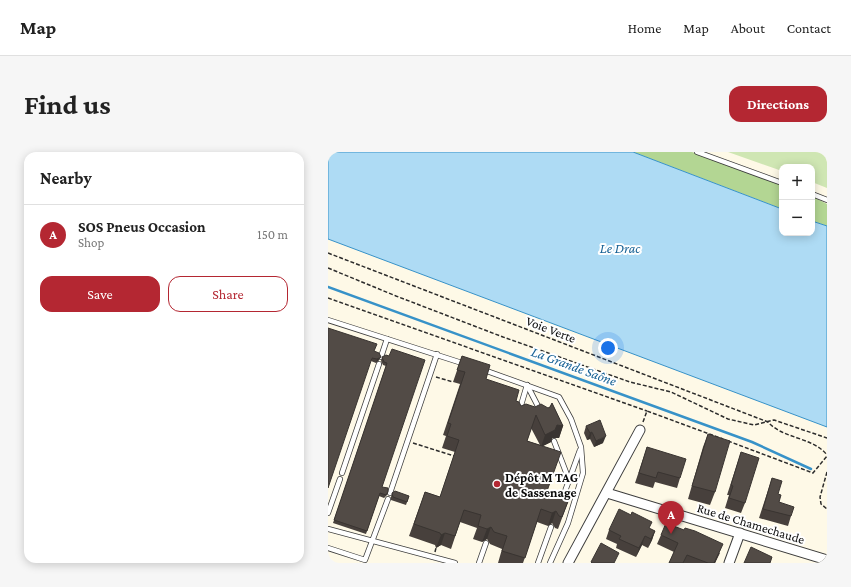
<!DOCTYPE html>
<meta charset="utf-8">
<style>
body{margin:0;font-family:"Crimson Pro",serif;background:#f6f6f6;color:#222}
.controls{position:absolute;right:12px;top:12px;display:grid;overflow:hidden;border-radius:8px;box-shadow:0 2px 10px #0003}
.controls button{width:36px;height:36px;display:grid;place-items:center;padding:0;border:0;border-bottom:1px solid #e0e0e0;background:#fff;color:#222;font:20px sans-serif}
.you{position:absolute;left:280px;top:196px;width:14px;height:14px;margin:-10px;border:3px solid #fff;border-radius:50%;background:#1a73e8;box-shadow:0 0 0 6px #1a73e833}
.badge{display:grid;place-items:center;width:26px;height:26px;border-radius:50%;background:#b42732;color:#fff;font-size:13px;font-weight:700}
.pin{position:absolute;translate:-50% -33px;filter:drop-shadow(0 1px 2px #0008)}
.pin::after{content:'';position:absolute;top:21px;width:14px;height:12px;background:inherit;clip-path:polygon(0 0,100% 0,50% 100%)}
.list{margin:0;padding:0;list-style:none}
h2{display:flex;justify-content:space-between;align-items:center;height:52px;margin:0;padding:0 16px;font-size:17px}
h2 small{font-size:13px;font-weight:400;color:#767676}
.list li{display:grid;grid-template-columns:26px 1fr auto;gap:12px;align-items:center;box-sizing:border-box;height:60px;padding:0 16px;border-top:1px solid #e0e0e0}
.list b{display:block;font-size:15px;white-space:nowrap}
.list p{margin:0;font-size:13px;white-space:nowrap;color:#767676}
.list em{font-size:13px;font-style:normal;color:#767676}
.actions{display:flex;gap:8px;padding:12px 16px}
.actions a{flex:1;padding:9px 0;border:1px solid #b42732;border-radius:12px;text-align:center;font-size:14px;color:#b42732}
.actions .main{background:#b42732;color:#fff}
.map{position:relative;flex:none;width:499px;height:411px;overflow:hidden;border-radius:12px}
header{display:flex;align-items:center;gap:24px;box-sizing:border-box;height:56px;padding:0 20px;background:#fff;border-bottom:1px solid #e0e0e0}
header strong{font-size:19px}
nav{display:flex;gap:22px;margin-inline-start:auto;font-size:14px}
.intro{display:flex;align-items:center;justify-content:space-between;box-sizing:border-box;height:96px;padding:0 24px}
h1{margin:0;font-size:28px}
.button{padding:10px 18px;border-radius:12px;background:#b42732;color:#fff;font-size:14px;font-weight:700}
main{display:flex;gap:24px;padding:0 24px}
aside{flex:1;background:#fff;border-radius:12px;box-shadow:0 2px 10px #0003}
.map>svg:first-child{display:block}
</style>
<header>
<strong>Map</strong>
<nav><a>Home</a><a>Map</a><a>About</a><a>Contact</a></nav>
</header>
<div class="intro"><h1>Find us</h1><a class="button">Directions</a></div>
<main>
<aside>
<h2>Nearby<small></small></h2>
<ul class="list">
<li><span class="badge">A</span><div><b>SOS Pneus Occasion</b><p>Shop</p></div><em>150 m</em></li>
</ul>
<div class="actions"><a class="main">Save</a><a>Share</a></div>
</aside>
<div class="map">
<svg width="499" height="411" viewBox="0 0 499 411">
<rect width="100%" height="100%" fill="#fef9e7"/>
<!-- green -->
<path fill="#cfe6b3" d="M400,0H499V36L484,30V15H454V19Z"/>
<!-- forest -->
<g fill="#b3d693">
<path d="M305,0H364L454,33V57Z"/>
<path d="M484,44L499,52V74L484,69Z"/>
</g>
<!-- water -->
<path fill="#aedbf4" stroke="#3792c8" d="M0,0H305L454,57V81H484V69L499,74V275L0,87Z"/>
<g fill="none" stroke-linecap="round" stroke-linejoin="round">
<!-- stream -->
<path stroke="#3792c8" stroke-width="2.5" d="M0,135L424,290L483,317"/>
<!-- lane casing -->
<g stroke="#3d3d3d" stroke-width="6">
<g id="lane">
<path d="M369,0L454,31"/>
<path d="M484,42L499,48"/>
<path d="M0,168L137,212"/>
<path d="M53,205L59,187"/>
<path d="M156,218L231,245L243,267L253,295L255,321L240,371L222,411"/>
<path d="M199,233L212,258"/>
<path d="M191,260L199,233"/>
<path d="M226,289L241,328"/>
<path d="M14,321L51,212"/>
<path d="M62,341L109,202"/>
<path d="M232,353L252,298"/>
<path d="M0,361L12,327"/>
<path d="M0,377L127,411"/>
<path d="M0,396L37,408L60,347"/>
<path d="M151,411L158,391"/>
<path d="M210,411L223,375"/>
</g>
</g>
<!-- street casing -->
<g stroke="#3d3d3d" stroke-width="11">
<g id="street">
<path d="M279,341L499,408"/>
<path d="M240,411L312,278"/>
<path d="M401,411L412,381"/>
</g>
</g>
<!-- path -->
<g stroke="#2c2c2c" stroke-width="1.5" stroke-dasharray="4 2" stroke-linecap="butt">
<path d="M0,101L440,270C455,287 485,285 499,303"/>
<path d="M0,116L68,144L175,185L302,230L343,240L400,267L426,273L446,268L499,286"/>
<path d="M0,146L319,259"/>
<path d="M108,225L125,230"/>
<path d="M315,270L319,259L395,287"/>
<path d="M400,289L485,321L499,304"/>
<path d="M85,291L126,304"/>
<path d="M499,320L492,345L493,352L499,357"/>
<path d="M107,400L108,396"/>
</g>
<!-- lane -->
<use href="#lane" stroke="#fff" stroke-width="4.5"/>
<!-- street -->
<use href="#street" stroke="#fff" stroke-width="9"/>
</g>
<!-- wall -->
<g fill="#47403c" fill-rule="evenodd">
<path d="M46,199L51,208L48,211L43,209Z"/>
<path d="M61,204L54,335L60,340L59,343L56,346L51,344L38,382L5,371L58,214L55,213L53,209L54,205Z"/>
<path d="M134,204L158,227L188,249L193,254L220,256L222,255L224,251L235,274L231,286H224L223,290L215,294L219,339L234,348L241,347L230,377L227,376L224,371L220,374L209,370L195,411H170L174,397L162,392L159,387L154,390L145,387L149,376L132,370L123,397L113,393L108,396L107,393L81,384L97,340L112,345L127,300L114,296L118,284L115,283L132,232L125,230ZM203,276L212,293L199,289Z"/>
<path d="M258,274L275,291L266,295L262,287L259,288L256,281Z"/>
<path d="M380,282L387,340L382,353L360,347L375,295Z"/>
<path d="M319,295L352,326L349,336L327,330L325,336L307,331Z"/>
<path d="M413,300L417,351L413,361L397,356L401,343H399Z"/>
<path d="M444,326L450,342L451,350L463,364L460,374L431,366Z"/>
<path d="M64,341L81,344L78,353L63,348V345Z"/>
<path d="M322,377L327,379L324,388L320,396L314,393L308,405L288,396L289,392L278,387L281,378Z"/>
<path d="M333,383L392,401L387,411H341L346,400L329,392Z"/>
</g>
<!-- shaded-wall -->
<g fill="#393431">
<path d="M53,205L51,208L48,211L49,207Z"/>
<path d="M229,273L235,274L231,286H224Z"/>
<path d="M227,278L223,290L213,295L217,283Z"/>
<path d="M264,280L262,287L259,288L262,281Z"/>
<path d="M278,284L275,291L266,295L268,289Z"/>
<path d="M228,359L224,371L220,374L224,361Z"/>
<path d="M163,375L159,387L154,390L159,377Z"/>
<path d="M327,379L324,388L320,396L323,387Z"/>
<path d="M117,381L113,393L108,396L113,383Z"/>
<path d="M317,384L314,393L308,405L311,396Z"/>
<path d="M395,392L387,411H386Z"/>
</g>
<!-- building -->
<g fill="#524b46" stroke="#393431">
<path d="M0,176L49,192L46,199L51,201L53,205L49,207L44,206L0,336Z"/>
<path d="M64,197L97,208L54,335L60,336V340L58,343L52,341L39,379L6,368L59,211L56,210L54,205L58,203L61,204Z"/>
<path d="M134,204L162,213L158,227L191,238L188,249L191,250L193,254L198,252L207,255L213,252L220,256L222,255L224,251L235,274L229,273L227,278L217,283L208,263L199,289L233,300L219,339L231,343L234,348L238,346L241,347L234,365L231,364L228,359L224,361L213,357L197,406L174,399L179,384L166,380L163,375L159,377L150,374L153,363L136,358L127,384L117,381L113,383L112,381L86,372L97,340L112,345L131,288L119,284L123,272L120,271L137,220L129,218Z"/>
<path d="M272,268L278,284L268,289L264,280L262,281L258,274Z"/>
<path d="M380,282L402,289L387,340L364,334Z"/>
<path d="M319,295L358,307L352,326L330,320L328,326L311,321Z"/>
<path d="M413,300L431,306L417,351L401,346L405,334L403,333Z"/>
<path d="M444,326L454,329L450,342L453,343L451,350L466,355L463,364L435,357Z"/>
<path d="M67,339L81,344L79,350L65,345L64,341Z"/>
<path d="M291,357L303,363L304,360L324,370L321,376L327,379L323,387L317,384L311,396L291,387L293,384L281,378Z"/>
<path d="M338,371L356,378L357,376L367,379L395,392L386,411H380L359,403L355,411H341L350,391L333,383Z"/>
<path d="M273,391L291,401L286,411H264L263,410Z"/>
<path d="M423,395L444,405L442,411H416Z"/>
</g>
<!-- markers -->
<circle fill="#b42732" stroke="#fff" stroke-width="1.5" cx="169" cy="332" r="4"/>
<g text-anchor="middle" stroke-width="4" stroke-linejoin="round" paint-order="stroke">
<!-- street labels -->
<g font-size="13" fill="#0a0a0a" stroke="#fff">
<text transform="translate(223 177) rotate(21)" y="5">Voie Verte</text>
<text transform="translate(423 371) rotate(17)" y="5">Rue de Chamechaude</text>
</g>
<!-- poi labels -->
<g font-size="13" font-weight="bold" fill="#0a0a0a" stroke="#fff" text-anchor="start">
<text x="177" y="330">Dépôt M TAG<tspan x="177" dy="15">de Sassenage</tspan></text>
</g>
<!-- water labels -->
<g font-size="14" font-style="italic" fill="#196396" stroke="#fff">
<text x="292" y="101">Le Drac</text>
<text transform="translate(246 214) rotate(20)" y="5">La Grande Saône</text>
</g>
</g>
</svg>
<div class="controls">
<button>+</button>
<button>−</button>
</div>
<div class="you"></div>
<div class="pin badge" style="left:343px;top:382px">A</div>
</div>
</main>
